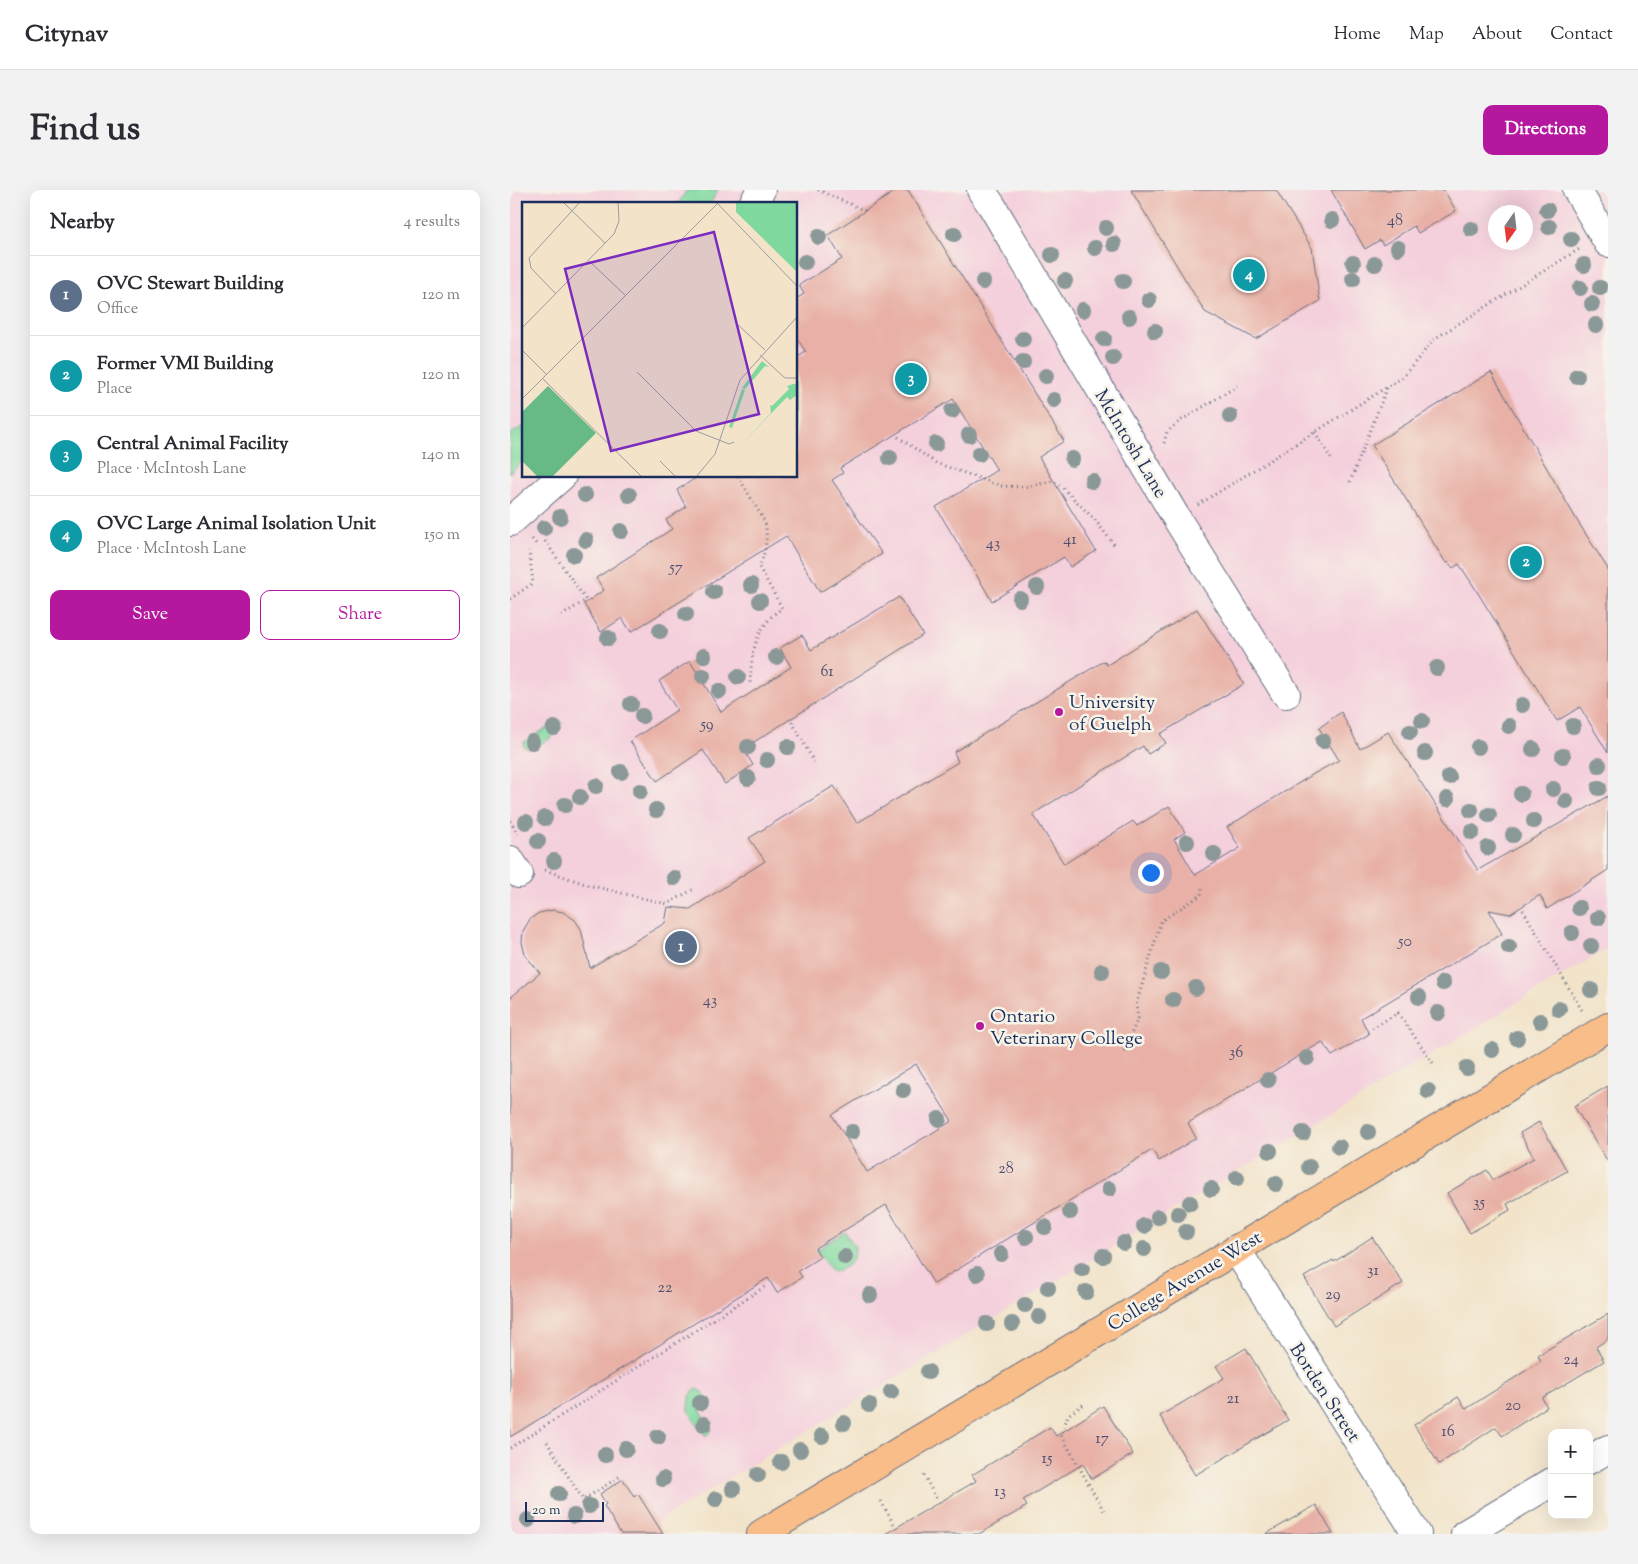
<!DOCTYPE html>
<meta charset="utf-8">
<style>
body{margin:0;font-family:"Sorts Mill Goudy",serif;background:#f2f2f3;color:#2b2b33}
.controls{position:absolute;right:15px;bottom:15px;display:grid;overflow:hidden;border-radius:10px;box-shadow:0 5px 20px #0002}
.controls button{width:45px;height:45px;display:grid;place-items:center;padding:0;border:0;border-bottom:1px solid #e1e1e2;background:#fff;color:#2b2b33;font:25px sans-serif}
.compass{position:absolute;left:978px;top:15px;width:45px;height:45px;border-radius:50%;background:#fff;box-shadow:0 5px 20px #0002;rotate:194deg}
.scale{position:absolute;left:15px;bottom:12px;width:79px;box-sizing:border-box;padding-left:5px;border:2px solid #1b2f5e;border-top:0;font-size:14px;line-height:18px;white-space:nowrap;color:#1b2f5e;-webkit-text-stroke:4px #f7f3e8;paint-order:stroke}
.you{position:absolute;left:640px;top:682px;width:18px;height:18px;margin:-12px;border:4px solid #fff;border-radius:50%;background:#1a73e8;box-shadow:0 0 0 8px #1a73e833}
.badge{display:grid;place-items:center;width:32px;height:32px;border-radius:50%;background:#b5179e;color:#fff;font-size:16px;font-weight:700}
.pin{position:absolute;translate:-50% -50%;border:2px solid #fff;box-shadow:0 1px 5px #0006}
.list{margin:0;padding:0;list-style:none}
h2{display:flex;justify-content:space-between;align-items:center;height:65px;margin:0;padding:0 20px;font-size:21px}
h2 small{font-size:16px;font-weight:400;color:#7c7c81}
.list li{display:grid;grid-template-columns:32px 1fr auto;gap:15px;align-items:center;box-sizing:border-box;height:80px;padding:0 20px;border-top:1px solid #e1e1e2}
.list b{display:block;font-size:19px;white-space:nowrap}
.list p{margin:0;font-size:16px;white-space:nowrap;color:#7c7c81}
.list em{font-size:16px;font-style:normal;color:#7c7c81}
.actions{display:flex;gap:10px;padding:15px 20px}
.actions a{flex:1;padding:11px 0;border:1px solid #b5179e;border-radius:10px;text-align:center;font-size:18px;color:#b5179e}
.actions .main{background:#b5179e;color:#fff}
.map{position:relative;flex:none;width:1098px;height:1344px;overflow:hidden;border-radius:10px}
header{display:flex;align-items:center;gap:30px;box-sizing:border-box;height:70px;padding:0 25px;background:#fff;border-bottom:1px solid #e1e1e2}
header strong{font-size:24px}
nav{display:flex;gap:28px;margin-inline-start:auto;font-size:18px}
.intro{display:flex;align-items:center;justify-content:space-between;box-sizing:border-box;height:120px;padding:0 30px}
h1{margin:0;font-size:35px}
.button{padding:12px 22px;border-radius:10px;background:#b5179e;color:#fff;font-size:18px;font-weight:700}
main{display:flex;gap:30px;padding:0 30px}
aside{flex:1;background:#fff;border-radius:10px;box-shadow:0 5px 20px #0002}
.map>svg:first-child{display:block}
</style>
<header>
<strong>Citynav</strong>
<nav><a>Home</a><a>Map</a><a>About</a><a>Contact</a></nav>
</header>
<div class="intro"><h1>Find us</h1><a class="button">Directions</a></div>
<main>
<aside>
<h2>Nearby<small>4 results</small></h2>
<ul class="list">
<li><span class="badge" style="background:#5c6f8a">1</span><div><b>OVC Stewart Building</b><p>Office</p></div><em>120 m</em></li>
<li><span class="badge" style="background:#0f9aa8">2</span><div><b>Former VMI Building</b><p>Place</p></div><em>120 m</em></li>
<li><span class="badge" style="background:#0f9aa8">3</span><div><b>Central Animal Facility</b><p>Place · McIntosh Lane</p></div><em>140 m</em></li>
<li><span class="badge" style="background:#0f9aa8">4</span><div><b>OVC Large Animal Isolation Unit</b><p>Place · McIntosh Lane</p></div><em>150 m</em></li>
</ul>
<div class="actions"><a class="main">Save</a><a>Share</a></div>
</aside>
<div class="map">
<svg width="1098" height="1344" viewBox="0 0 1098 1344">
<rect width="100%" height="100%" fill="#f7f3e8"/>
<filter id="ink" filterUnits="userSpaceOnUse"><feTurbulence type="fractalNoise" baseFrequency=".02" numOctaves="2"/><feDisplacementMap in="SourceGraphic" scale="10" xChannelSelector="R" yChannelSelector="G"/><feConvolveMatrix kernelMatrix="1 2 1 2 8 2 1 2 1" color-interpolation-filters="sRGB"/></filter>
<filter id="wash" filterUnits="userSpaceOnUse"><feTurbulence type="fractalNoise" baseFrequency=".0096" numOctaves="4" result="noise"/><feDisplacementMap in="SourceGraphic" scale="20" xChannelSelector="R" yChannelSelector="G"/><feGaussianBlur stdDeviation="1.12" result="paint"/><feColorMatrix in="noise" values="0 0 0 0 0 0 0 0 0 0 0 0 0 0 0 0 0 1.4 0 .05"/><feComposite in="paint" operator="in"/></filter>
<g filter="url(#wash)">
<rect width="100%" height="100%" fill="#f2e3c9"/>
<!-- built -->
<path fill="#f4cfdc" fill-rule="evenodd" d="M0,0H1098V758L127,1344H0ZM14,14H286V286H14ZM986,22H1016V52H986Z"/>
<!-- green -->
<g fill="#7fd99f" stroke="#4d847e">
<path d="M177,0H208L200,14H168Z"/>
<path d="M14,236V270L0,283V244Z"/>
<path d="M50,530L52,534C45,548 33,553 18,559L13,556L14,552Z"/>
<path d="M335,1042L345,1057C345,1072 337,1078 323,1082L307,1060Z"/>
<path d="M186,1199L192,1201L201,1214L190,1220L201,1238V1241L196,1246C184,1232 169,1214 186,1199Z"/>
</g>
<g id="blocks">
<!-- building -->
<g fill="#e8b0a6" fill-rule="evenodd">
<path d="M387,0H398L554,251L529,267L586,361L560,377L554,367L482,411L426,317L487,280L443,209L330,278L333,283L322,290L372,364L310,402L276,346L121,442L112,428L91,442L74,414L94,400L86,388L162,339L156,330L176,317L167,300L189,286H286V168L296,162L286,147V109L294,104L289,95L332,69L318,45Z"/>
<path d="M621,0H766L802,58L810,111L746,149L695,122Z"/>
<path d="M821,0H934L946,21L908,43L904,36L873,55L870,50L855,59Z"/>
<path d="M981,182L1068,332L1098,379V563L1070,517L1047,531L963,395L949,374L943,378L938,372L936,373L862,255Z"/>
<path d="M389,407L413,445L233,559L243,575L215,594L193,560L147,591L120,551L167,520L149,491L180,471L211,522L281,477L270,458L292,445L301,460Z"/>
<path d="M687,419L734,494L650,544L656,553L638,564L633,556L523,624L554,674L623,631L627,636L659,616L675,642L664,649L685,685L730,658L717,637L807,582L829,570L809,538L831,522L850,559L878,542L968,680L1098,606V680L1037,719L1030,705L1000,724L979,720L992,744L851,828L859,844L822,866L812,852L678,933L686,948L649,971L642,960L424,1094L376,1015L305,1058L310,1067L288,1081L292,1087L267,1103L258,1088L0,1247V808L30,783L15,765L12,752L13,741L20,729L29,723L43,720L53,722L65,730L71,739L80,778L155,733L158,717L180,719L255,671L239,648L324,596L347,633L448,572L444,562L594,471L597,475ZM406,874L442,931L357,982L322,925Z"/>
<path d="M1098,896V972L1064,916Z"/>
<path d="M1029,932L1057,981L997,1014L1000,1020L960,1043L937,1003L977,980L983,990L1024,968L1010,943Z"/>
<path d="M862,1047L893,1093L824,1136L794,1087L823,1070L824,1072Z"/>
<path d="M1098,1124V1149L1086,1157L1094,1171L1032,1208L1037,1217L992,1246L986,1237L929,1274L904,1235L948,1207L956,1219L1031,1171L1028,1165Z"/>
<path d="M736,1158L778,1230L685,1285L650,1226L714,1188L706,1176Z"/>
<path d="M593,1216L623,1264L582,1289L573,1274L513,1310L517,1316L469,1344H375L466,1291L462,1285L540,1237L546,1246Z"/>
<path d="M113,1289L124,1307L128,1304L153,1344H111L94,1316L96,1314L90,1304Z"/>
<path d="M806,1315L823,1344H756Z"/>
</g>
</g>
</g>
<g filter="url(#ink)">
<use href="#blocks" fill-opacity="0" stroke="#666e83" stroke-width="1"/>
<g fill="none" stroke-linecap="round" stroke-linejoin="round">
<!-- minor casing -->
<g stroke="#666e83" stroke-width="30">
<g id="minor">
<path d="M471,0L482,16L667,329L776,504"/>
<path d="M1067,0L1098,53"/>
<path d="M243,14L251,0"/>
<path d="M0,332L52,286"/>
<path d="M0,670L9,684"/>
<path d="M726,1059L907,1344"/>
<path d="M1079,1270L1098,1259"/>
<path d="M955,1344L1042,1292"/>
</g>
</g>
<!-- major casing -->
<g stroke="#666e83" stroke-width="30">
<path id="major" d="M251,1344L1098,837"/>
</g>
<!-- path -->
<g stroke="#666e83" stroke-width="3" stroke-dasharray="1 4" stroke-linecap="butt">
<path d="M308,0L356,21"/>
<path d="M805,242L823,272"/>
<path d="M388,247L426,273L492,296L516,297L543,291L549,294L585,330L606,357"/>
<path d="M654,253L657,242L670,231L727,196"/>
<path d="M228,286L255,332C258,348 256,362 249,377L272,418C267,422 261,426 257,432C243,449 241,472 240,494"/>
<path d="M840,292L877,198"/>
<path d="M688,315L893,187L924,149L1071,58"/>
<path d="M22,349L28,356"/>
<path d="M35,351L76,410L48,428"/>
<path d="M0,409L23,393L19,361"/>
<path d="M282,532L304,572"/>
<path d="M0,631L8,644"/>
<path d="M35,680L78,695L157,714L184,699"/>
<path d="M1013,720L1073,822"/>
<path d="M862,838L888,823L925,876"/>
<path d="M614,861L628,828L626,815L651,731L691,705L692,698"/>
<path d="M573,1215L558,1225L551,1245L595,1323"/>
<path d="M37,1252L73,1310L112,1285"/>
<path d="M0,1258L256,1096"/>
<path d="M414,1285L428,1312"/>
<path d="M371,1311L384,1335"/>
</g>
<!-- minor -->
<use href="#minor" stroke="#fff" stroke-width="28"/>
<!-- major -->
<use href="#major" stroke="#f8bd89" stroke-width="28"/>
</g>
<!-- trees -->
<g fill="#8a9897">
<circle cx="1037" cy="20" r="8"/>
<circle cx="822" cy="30" r="8"/>
<circle cx="1039" cy="37" r="8"/>
<circle cx="596" cy="38" r="8"/>
<circle cx="961" cy="39" r="8"/>
<circle cx="444" cy="44" r="8"/>
<circle cx="309" cy="47" r="8"/>
<circle cx="1061" cy="49" r="8"/>
<circle cx="604" cy="54" r="8"/>
<circle cx="585" cy="58" r="8"/>
<circle cx="888" cy="58" r="8"/>
<circle cx="542" cy="65" r="8"/>
<circle cx="295" cy="72" r="8"/>
<circle cx="843" cy="73" r="8"/>
<circle cx="865" cy="74" r="8"/>
<circle cx="1074" cy="75" r="8"/>
<circle cx="843" cy="89" r="8"/>
<circle cx="555" cy="91" r="8"/>
<circle cx="613" cy="91" r="8"/>
<circle cx="473" cy="92" r="8"/>
<circle cx="1070" cy="98" r="8"/>
<circle cx="1090" cy="98" r="8"/>
<circle cx="639" cy="110" r="8"/>
<circle cx="1082" cy="114" r="8"/>
<circle cx="573" cy="120" r="8"/>
<circle cx="619" cy="127" r="8"/>
<circle cx="1086" cy="135" r="8"/>
<circle cx="645" cy="141" r="8"/>
<circle cx="513" cy="149" r="8"/>
<circle cx="594" cy="149" r="8"/>
<circle cx="603" cy="168" r="8"/>
<circle cx="513" cy="172" r="8"/>
<circle cx="536" cy="186" r="8"/>
<circle cx="1067" cy="186" r="8"/>
<circle cx="544" cy="210" r="8"/>
<circle cx="442" cy="221" r="8"/>
<circle cx="720" cy="226" r="8"/>
<circle cx="459" cy="245" r="8"/>
<circle cx="426" cy="254" r="8"/>
<circle cx="469" cy="264" r="8"/>
<circle cx="380" cy="268" r="8"/>
<circle cx="562" cy="269" r="8"/>
<circle cx="582" cy="291" r="8"/>
<circle cx="75" cy="305" r="8"/>
<circle cx="119" cy="305" r="8"/>
<circle cx="50" cy="327" r="8"/>
<circle cx="34" cy="338" r="8"/>
<circle cx="111" cy="341" r="8"/>
<circle cx="76" cy="350" r="8"/>
<circle cx="64" cy="365" r="8"/>
<circle cx="241" cy="395" r="8"/>
<circle cx="527" cy="397" r="8"/>
<circle cx="204" cy="402" r="8"/>
<circle cx="510" cy="409" r="8"/>
<circle cx="250" cy="411" r="8"/>
<circle cx="176" cy="424" r="8"/>
<circle cx="150" cy="441" r="8"/>
<circle cx="98" cy="448" r="8"/>
<circle cx="194" cy="466" r="8"/>
<circle cx="266" cy="467" r="8"/>
<circle cx="927" cy="478" r="8"/>
<circle cx="193" cy="486" r="8"/>
<circle cx="228" cy="487" r="8"/>
<circle cx="209" cy="501" r="8"/>
<circle cx="121" cy="514" r="8"/>
<circle cx="1012" cy="515" r="8"/>
<circle cx="132" cy="526" r="8"/>
<circle cx="912" cy="531" r="8"/>
<circle cx="999" cy="536" r="8"/>
<circle cx="1063" cy="536" r="8"/>
<circle cx="44" cy="538" r="8"/>
<circle cx="900" cy="542" r="8"/>
<circle cx="813" cy="551" r="8"/>
<circle cx="22" cy="552" r="8"/>
<circle cx="238" cy="557" r="8"/>
<circle cx="278" cy="557" r="8"/>
<circle cx="968" cy="557" r="8"/>
<circle cx="1023" cy="559" r="8"/>
<circle cx="915" cy="563" r="8"/>
<circle cx="1053" cy="566" r="8"/>
<circle cx="257" cy="570" r="8"/>
<circle cx="1089" cy="575" r="8"/>
<circle cx="111" cy="582" r="8"/>
<circle cx="939" cy="587" r="8"/>
<circle cx="238" cy="588" r="8"/>
<circle cx="86" cy="596" r="8"/>
<circle cx="1089" cy="598" r="8"/>
<circle cx="1043" cy="599" r="8"/>
<circle cx="130" cy="601" r="8"/>
<circle cx="1011" cy="604" r="8"/>
<circle cx="70" cy="607" r="8"/>
<circle cx="937" cy="609" r="8"/>
<circle cx="1056" cy="611" r="8"/>
<circle cx="55" cy="615" r="8"/>
<circle cx="146" cy="620" r="8"/>
<circle cx="961" cy="620" r="8"/>
<circle cx="979" cy="625" r="8"/>
<circle cx="35" cy="628" r="8"/>
<circle cx="1024" cy="631" r="8"/>
<circle cx="16" cy="632" r="8"/>
<circle cx="962" cy="642" r="8"/>
<circle cx="1003" cy="645" r="8"/>
<circle cx="28" cy="651" r="8"/>
<circle cx="677" cy="652" r="8"/>
<circle cx="978" cy="658" r="8"/>
<circle cx="704" cy="664" r="8"/>
<circle cx="44" cy="671" r="8"/>
<circle cx="164" cy="688" r="8"/>
<circle cx="1069" cy="718" r="8"/>
<circle cx="1088" cy="728" r="8"/>
<circle cx="1062" cy="743" r="8"/>
<circle cx="1081" cy="756" r="8"/>
<circle cx="999" cy="757" r="8"/>
<circle cx="592" cy="781" r="8"/>
<circle cx="651" cy="782" r="8"/>
<circle cx="933" cy="793" r="8"/>
<circle cx="686" cy="798" r="8"/>
<circle cx="1081" cy="800" r="8"/>
<circle cx="909" cy="807" r="8"/>
<circle cx="663" cy="810" r="8"/>
<circle cx="1049" cy="819" r="8"/>
<circle cx="928" cy="823" r="8"/>
<circle cx="1030" cy="831" r="8"/>
<circle cx="1007" cy="848" r="8"/>
<circle cx="982" cy="860" r="8"/>
<circle cx="797" cy="868" r="8"/>
<circle cx="957" cy="878" r="8"/>
<circle cx="758" cy="890" r="8"/>
<circle cx="393" cy="900" r="8"/>
<circle cx="918" cy="901" r="8"/>
<circle cx="429" cy="929" r="8"/>
<circle cx="342" cy="942" r="8"/>
<circle cx="858" cy="942" r="8"/>
<circle cx="793" cy="943" r="8"/>
<circle cx="829" cy="957" r="8"/>
<circle cx="760" cy="961" r="8"/>
<circle cx="799" cy="977" r="8"/>
<circle cx="727" cy="988" r="8"/>
<circle cx="766" cy="994" r="8"/>
<circle cx="599" cy="999" r="8"/>
<circle cx="701" cy="999" r="8"/>
<circle cx="680" cy="1013" r="8"/>
<circle cx="560" cy="1022" r="8"/>
<circle cx="668" cy="1024" r="8"/>
<circle cx="648" cy="1027" r="8"/>
<circle cx="634" cy="1036" r="8"/>
<circle cx="535" cy="1037" r="8"/>
<circle cx="676" cy="1042" r="8"/>
<circle cx="516" cy="1047" r="8"/>
<circle cx="614" cy="1053" r="8"/>
<circle cx="634" cy="1059" r="8"/>
<circle cx="491" cy="1064" r="8"/>
<circle cx="593" cy="1066" r="8"/>
<circle cx="335" cy="1067" r="8"/>
<circle cx="572" cy="1079" r="8"/>
<circle cx="467" cy="1084" r="8"/>
<circle cx="538" cy="1098" r="8"/>
<circle cx="576" cy="1102" r="8"/>
<circle cx="360" cy="1105" r="8"/>
<circle cx="515" cy="1115" r="8"/>
<circle cx="529" cy="1127" r="8"/>
<circle cx="477" cy="1134" r="8"/>
<circle cx="502" cy="1134" r="8"/>
<circle cx="418" cy="1182" r="8"/>
<circle cx="381" cy="1202" r="8"/>
<circle cx="190" cy="1213" r="8"/>
<circle cx="359" cy="1215" r="8"/>
<circle cx="334" cy="1233" r="8"/>
<circle cx="194" cy="1234" r="8"/>
<circle cx="312" cy="1246" r="8"/>
<circle cx="148" cy="1247" r="8"/>
<circle cx="116" cy="1259" r="8"/>
<circle cx="290" cy="1260" r="8"/>
<circle cx="95" cy="1265" r="8"/>
<circle cx="271" cy="1272" r="8"/>
<circle cx="248" cy="1285" r="8"/>
<circle cx="153" cy="1289" r="8"/>
<circle cx="223" cy="1299" r="8"/>
<circle cx="49" cy="1304" r="8"/>
<circle cx="206" cy="1309" r="8"/>
<circle cx="79" cy="1316" r="8"/>
<circle cx="64" cy="1326" r="8"/>
<circle cx="18" cy="1330" r="8"/>
</g>
</g>
<!-- markers -->
<g fill="#b5179e" stroke="#f7f3e8" stroke-width="2">
<circle cx="549" cy="522" r="5"/>
<circle cx="470" cy="836" r="5"/>
</g>
<g text-anchor="middle" stroke-width="5" stroke-linejoin="round" paint-order="stroke">
<!-- number labels -->
<g font-size="16" fill="#4e4f70">
<text x="885" y="35">48</text>
<text x="560" y="354">41</text>
<text x="483" y="358">43</text>
<text x="166" y="382">57</text>
<text x="317" y="486">61</text>
<text x="197" y="539">59</text>
<text x="895" y="756">50</text>
<text x="200" y="815">43</text>
<text x="726" y="867">36</text>
<text x="496" y="983">28</text>
<text x="969" y="1017">35</text>
<text x="863" y="1085">31</text>
<text x="155" y="1102">22</text>
<text x="823" y="1109">29</text>
<text x="1061" y="1174">24</text>
<text x="723" y="1213">21</text>
<text x="1003" y="1220">20</text>
<text x="938" y="1246">16</text>
<text x="592" y="1253">17</text>
<text x="537" y="1273">15</text>
<text x="490" y="1306">13</text>
</g>
<!-- street labels -->
<g font-size="19" fill="#1b2f5e" stroke="#f7f3e8">
<text transform="translate(622 253) rotate(59)" y="7">McIntosh Lane</text>
<text transform="translate(674 1090) rotate(-31)" y="7">College Avenue West</text>
<text transform="translate(816 1202) rotate(57)" y="7">Borden Street</text>
</g>
<!-- poi labels -->
<g font-size="19" fill="#1b2f5e" stroke="#f7f3e8" text-anchor="start">
<text x="559" y="518">University<tspan x="559" dy="22">of Guelph</tspan></text>
<text x="480" y="832">Ontario<tspan x="480" dy="22">Veterinary College</tspan></text>
</g>
</g>
<!-- overview -->
<g transform="translate(12 12)">
<rect width="275" height="275" fill="#f2e3c9"/>
<path d="M214,0H275V70L214,10ZM240,159L247,165L243,164L223,187L220,186ZM275,181V193L268,198L265,195L213,249L249,211L248,203L250,204L267,187L265,184ZM220,187L223,188L210,226L207,225Z" fill="#7fd99f"/>
<path d="M26,184L74,231L30,275H16L0,259V210Z" fill="#67b986"/>
<path fill="none" stroke="#9c9b9e" stroke-width="1" d="M41,0L83,41M194,0L275,84M67,59L103,93M34,92L9,66L7,56L58,0M213,120L243,148M0,126L92,32L97,19L96,0M0,148L24,172M238,153L263,176H275M115,170L174,229L207,242L212,240M20,176L120,275M0,197L197,0M138,259L154,275M174,275L193,252L218,178L275,115"/>
<path fill="#7b2cbf" fill-opacity="0.15" stroke="#7b2cbf" stroke-width="2.5" d="M192,30L237,212L89,249L43,67Z"/>
<rect width="275" height="275" fill="none" stroke="#1b2f5e" stroke-width="2.5"/>
</g>
</svg>
<div class="controls">
<button>+</button>
<button>−</button>
</div>
<svg class="compass" viewBox="-18 -18 36 36"><path d="M0-13l5 13h-10z" fill="#e53935"/><path d="M0 13l5-13h-10z" fill="#7c7c81"/></svg>
<div class="scale">20 m</div>
<div class="you"></div>
<div class="pin badge" style="left:171px;top:757px;background:#5c6f8a">1</div>
<div class="pin badge" style="left:1016px;top:372px;background:#0f9aa8">2</div>
<div class="pin badge" style="left:401px;top:189px;background:#0f9aa8">3</div>
<div class="pin badge" style="left:739px;top:85px;background:#0f9aa8">4</div>
</div>
</main>
